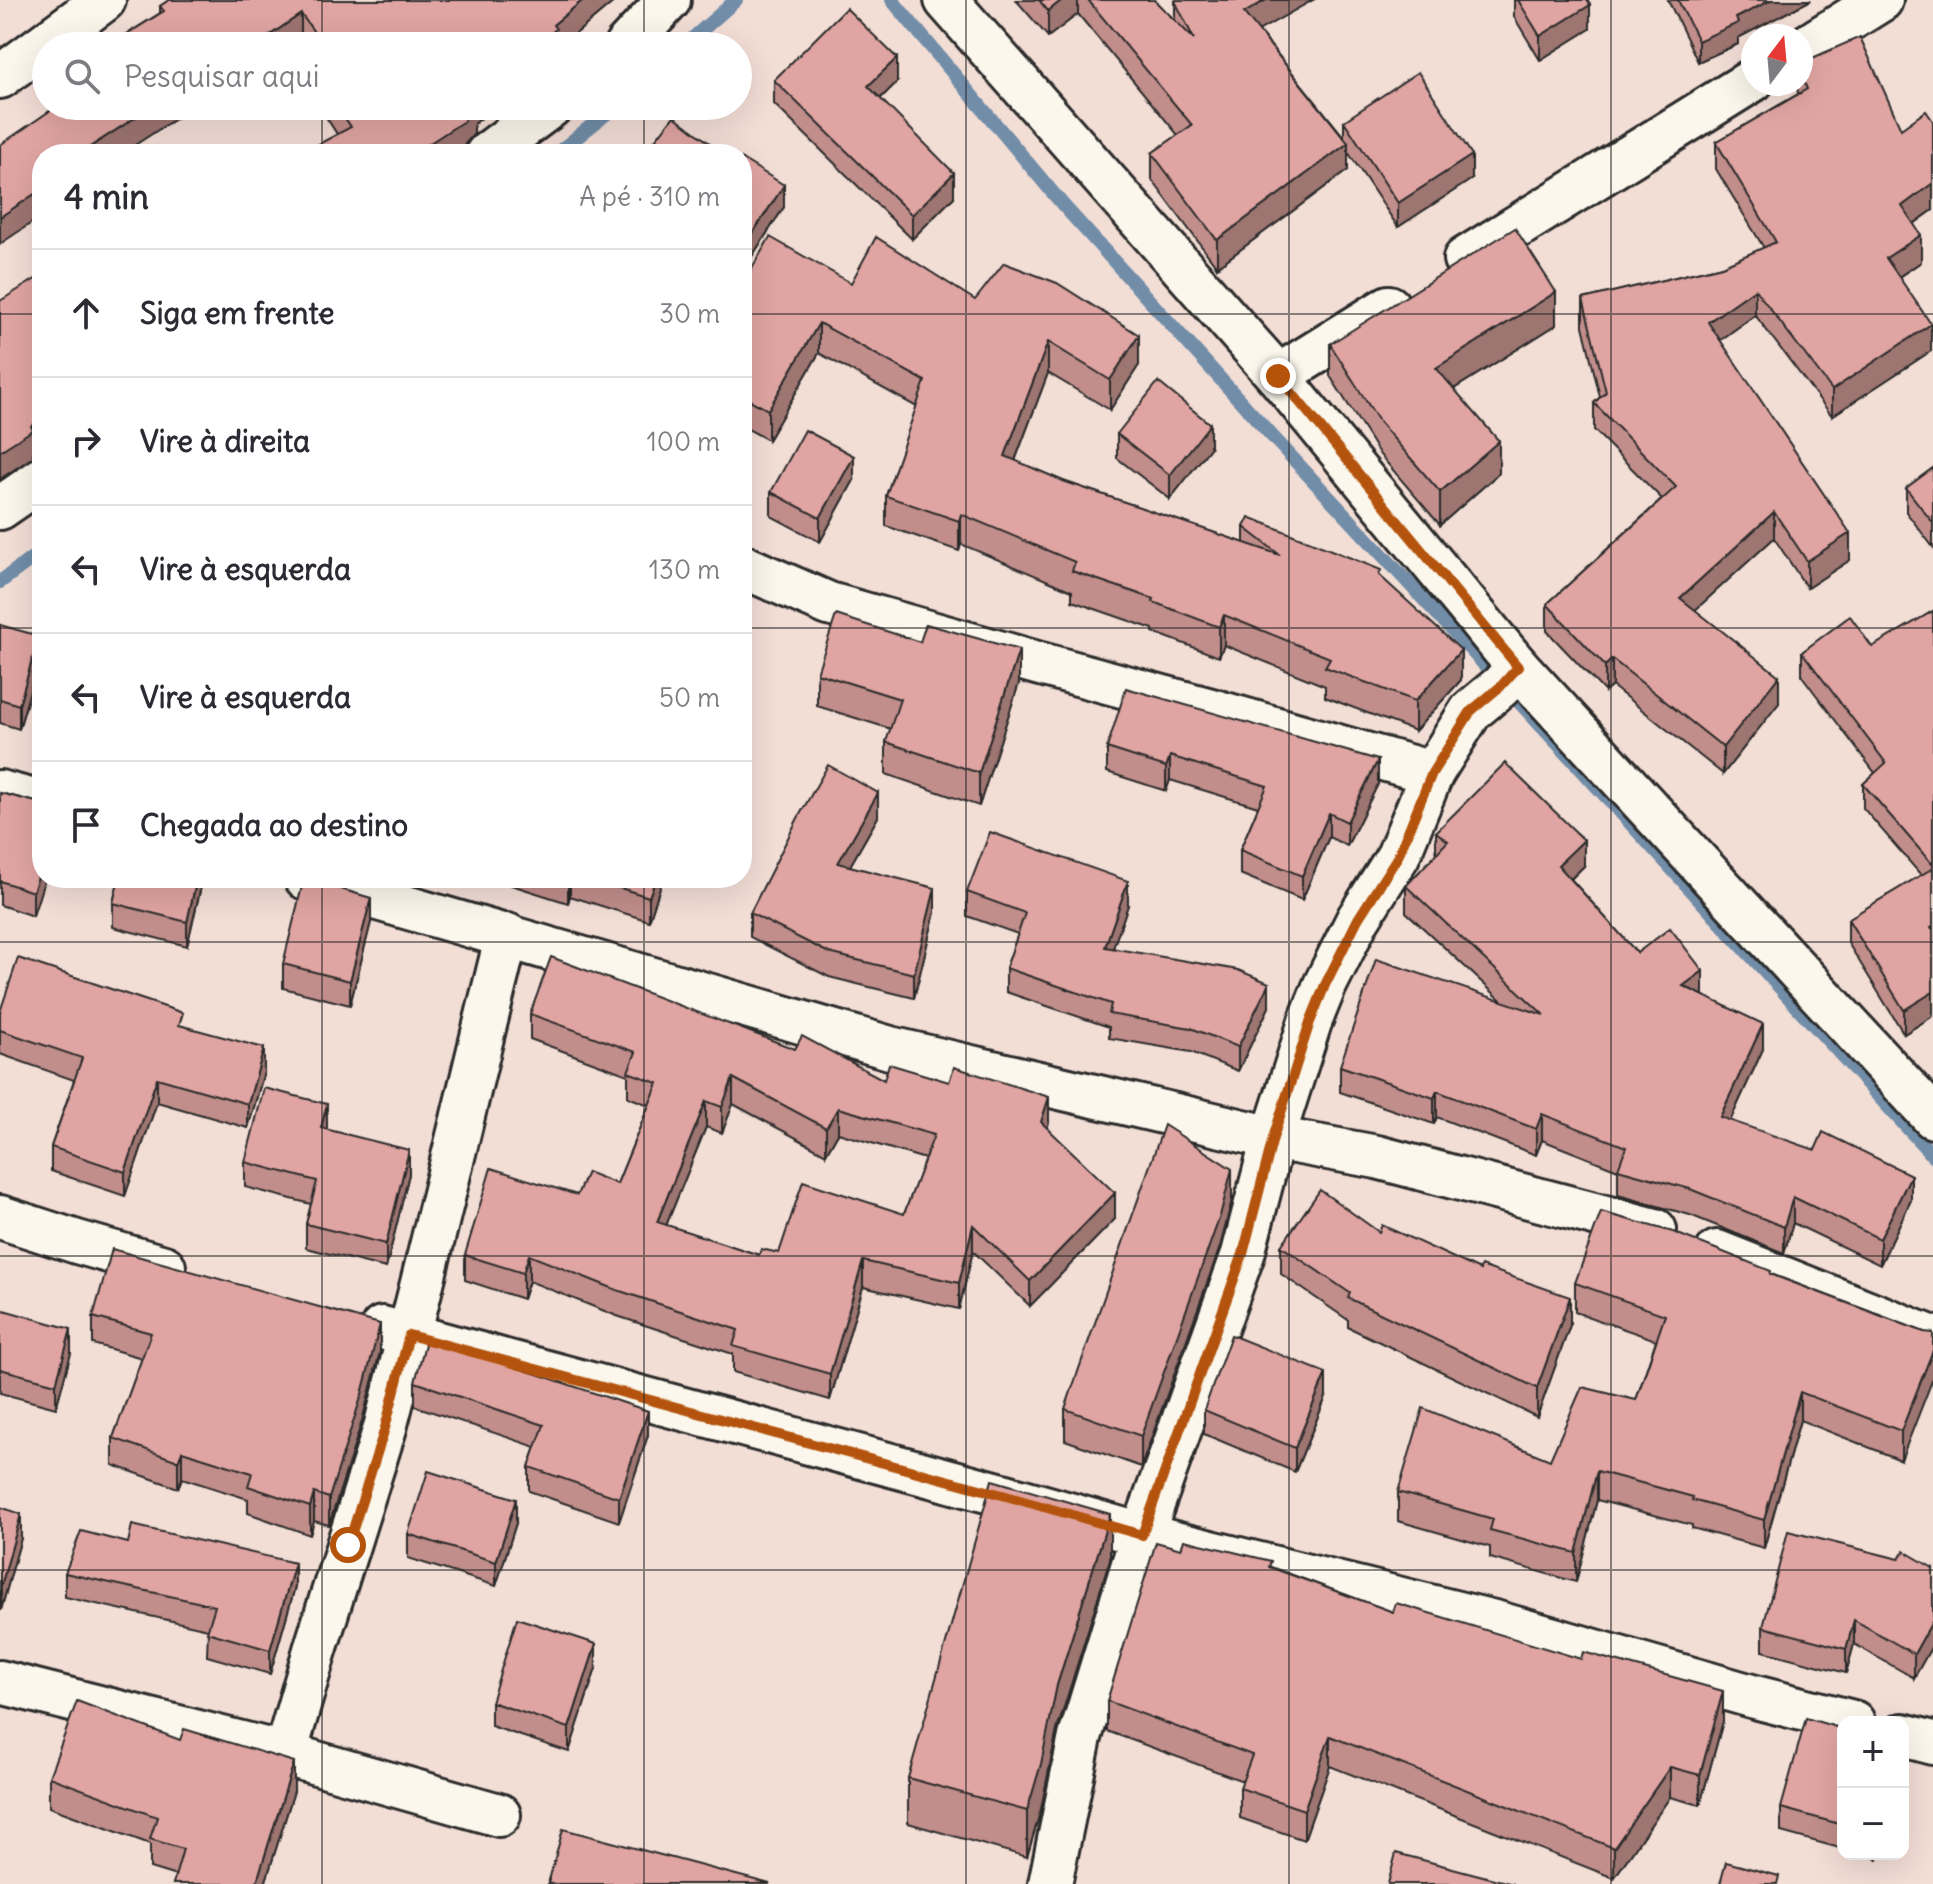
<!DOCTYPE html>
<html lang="pt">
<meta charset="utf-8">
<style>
body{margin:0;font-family:Delius,sans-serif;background:#f2f2f3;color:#2b2b33}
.controls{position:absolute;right:24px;bottom:24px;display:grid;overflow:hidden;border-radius:16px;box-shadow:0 8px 32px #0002}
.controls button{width:72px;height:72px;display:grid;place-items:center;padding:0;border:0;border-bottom:2px solid #e1e1e2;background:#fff;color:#2b2b33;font:40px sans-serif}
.compass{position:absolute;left:1741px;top:24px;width:72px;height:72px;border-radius:50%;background:#fff;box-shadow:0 8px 32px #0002;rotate:16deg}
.stop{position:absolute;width:24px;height:24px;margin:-18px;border:6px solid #b45309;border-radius:50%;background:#fff}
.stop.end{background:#b45309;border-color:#fff;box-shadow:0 2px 8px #0008}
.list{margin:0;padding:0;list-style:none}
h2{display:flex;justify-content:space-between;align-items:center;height:104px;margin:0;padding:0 32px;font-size:34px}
h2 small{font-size:26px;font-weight:400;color:#7c7c81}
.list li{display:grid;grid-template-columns:52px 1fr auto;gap:24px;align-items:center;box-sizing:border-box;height:128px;padding:0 32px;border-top:2px solid #e1e1e2}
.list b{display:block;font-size:30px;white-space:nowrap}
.list em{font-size:26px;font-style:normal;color:#7c7c81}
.icon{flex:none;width:44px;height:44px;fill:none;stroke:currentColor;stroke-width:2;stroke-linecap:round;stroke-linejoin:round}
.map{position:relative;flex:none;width:1933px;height:1884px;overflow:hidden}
.search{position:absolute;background:#fff;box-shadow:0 8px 32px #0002;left:32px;top:32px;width:720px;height:88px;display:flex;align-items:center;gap:20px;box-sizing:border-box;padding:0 28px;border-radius:44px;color:#7c7c81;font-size:30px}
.panel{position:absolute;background:#fff;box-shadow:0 8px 32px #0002;left:32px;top:144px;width:720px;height:744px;border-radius:32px}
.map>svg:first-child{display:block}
</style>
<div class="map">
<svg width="1933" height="1884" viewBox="0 0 1933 1884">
<rect width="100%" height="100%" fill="#f3ded6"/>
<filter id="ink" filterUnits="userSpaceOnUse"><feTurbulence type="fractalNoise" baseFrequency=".0125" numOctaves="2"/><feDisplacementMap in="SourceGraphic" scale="16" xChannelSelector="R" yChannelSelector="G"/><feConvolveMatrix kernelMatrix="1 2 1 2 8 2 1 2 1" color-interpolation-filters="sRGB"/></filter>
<g filter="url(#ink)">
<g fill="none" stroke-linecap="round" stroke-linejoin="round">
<!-- stream -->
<g stroke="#718da8" stroke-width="14">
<path d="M892,0L1063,205L1272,436L1570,757L1933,1156"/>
<path d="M684,46L736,0"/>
<path d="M556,154L616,106"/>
<path d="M0,582L42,551"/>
</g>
<!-- minor casing -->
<g stroke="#2b2b2b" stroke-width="48">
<g id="minor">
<path d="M946,0L1278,376L1518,667L1933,1117"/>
<path d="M626,46L669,0"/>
<path d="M1801,50L1881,0"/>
<path d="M0,77L104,0"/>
<path d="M487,154L551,106"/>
<path d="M1465,259L1753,80"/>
<path d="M1278,376L1389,307"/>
<path d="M0,508L42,479"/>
<path d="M742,566L829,604L1037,663L1211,710L1432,773"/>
<path d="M0,792L42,803"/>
<path d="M306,878L890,1048L1273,1138L1377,1157L1655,1230"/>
<path d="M507,935C474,1068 443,1202 409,1335L1006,1496L1142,1535L1498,1623L1755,1697L1853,1722"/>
<path d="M0,1217L77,1242L164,1267"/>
<path d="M1717,1252L1933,1338"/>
<path d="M0,1682L285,1754L315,1650L385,1428L409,1335L382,1328"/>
<path d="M1903,1735L1933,1743"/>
<path d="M285,1754L499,1815"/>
<path d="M1050,1884L1080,1737L1142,1535L1243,1254L1273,1138L1310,1022L1325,985L1358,919L1398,856L1432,773L1471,711L1501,686L1518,667"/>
</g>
</g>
<!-- minor -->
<use href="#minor" stroke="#fbf7ec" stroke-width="42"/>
</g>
<!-- wall -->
<g fill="#c18e8b" stroke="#2b2b2b" stroke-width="2" fill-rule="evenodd">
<path d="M169,0H616L561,46H304L301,42L295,46H108L160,13V6Z"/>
<path d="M1016,0H1154L1175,20V1L1259,31L1344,137V121L1472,179L1398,227L1348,152V170L1217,267L1152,180V153L1178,135L1078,14L1048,37Z"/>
<path d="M1514,0H1587L1590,29L1540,60L1514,17Z"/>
<path d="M1668,0H1811L1738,38V44L1698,62Z"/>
<path d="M1801,63L1933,210L1914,224L1921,262L1899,277L1931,351L1832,416L1755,315L1720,340L1850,560L1807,588L1774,538L1695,610L1779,703L1723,774L1612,686L1605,692L1547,631V604L1662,499L1594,430V403L1600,397L1583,326V299L1722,266L1764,248L1716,169V142L1798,94L1797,84H1801Z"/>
<path d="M774,80L897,82L880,99L954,197L912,239L774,104Z"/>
<path d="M319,106H496L474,124V134L465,144L464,148L337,134Z"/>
<path d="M742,159L784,207L745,267L742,265Z"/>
<path d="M851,283L975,300L1139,365L1110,410L1048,373L1015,461L1063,481L1244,543V527L1381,577L1461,680L1415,731L1325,697V686L1224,645L1219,657L1153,632V629L1072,601V591L961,544L959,551L886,526V496L917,407L819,353L768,440L742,426V285Z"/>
<path d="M1556,325L1454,389L1499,473L1440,525L1380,455L1330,376V344Z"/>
<path d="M1117,434L1210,448L1170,499L1117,458Z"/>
<path d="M1933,468V547L1906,512V488Z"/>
<path d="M854,480L820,542L771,516V492Z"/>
<path d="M1933,611V1016L1904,1034L1848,943V919L1921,875L1863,808V784L1875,773L1802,676V652L1872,647Z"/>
<path d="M0,625L39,660L19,729L0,723Z"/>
<path d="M817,673L1019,683L979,806L886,774V742L891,729L817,706Z"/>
<path d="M1107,748L1378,784L1347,846L1329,837L1302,900L1240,874V850L1258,807L1170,780L1166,791L1107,772Z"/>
<path d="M0,793L36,802L33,916L0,905Z"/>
<path d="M878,817L850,866L935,912L914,998L829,977L750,937V913Z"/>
<path d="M1436,832L1584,866L1571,879L1637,953L1703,996L1763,1049L1730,1121L1911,1200L1880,1265L1793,1223L1784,1253L1690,1215L1618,1195V1170L1542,1140L1536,1155L1437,1117L1434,1124L1340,1092V1066L1501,1000L1406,912V886L1436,854Z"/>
<path d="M119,878H203L187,946L113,927V903Z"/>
<path d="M489,878H663L649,921L570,896L568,903Z"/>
<path d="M967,892L1128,905L1113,948L1269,1007L1238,1071L1191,1052L1109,1038V1027L1006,992V968L1018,934L967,916Z"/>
<path d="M371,922L350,1005L283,988V964Z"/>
<path d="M0,1012L183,1026L264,1072L248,1128L157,1102L125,1196L51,1171V1147L74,1080L0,1054Z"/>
<path d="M530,1014L795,1049L884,1080L1049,1122L1047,1128L1115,1219L1030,1306L973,1251L959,1309L863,1287L830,1400L733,1372V1354L617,1316L529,1281L523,1299L465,1280V1255L577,1195L617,1184L649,1105L628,1097V1075L530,1039ZM733,1104L826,1154L838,1133L925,1159L904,1214L779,1253L759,1255L666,1225L706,1127L722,1133Z"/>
<path d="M326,1129L409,1174L386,1268L306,1248V1224L311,1204L245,1187V1162Z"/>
<path d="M1232,1200L1220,1247L1141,1467L1065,1440V1409Z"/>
<path d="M1379,1232L1570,1325L1537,1417L1348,1327V1320L1281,1274V1246Z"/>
<path d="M1771,1274L1924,1332L1901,1460L1800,1420L1764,1548L1692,1528V1525L1597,1500L1576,1582L1490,1558V1547L1398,1521V1492L1550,1460L1636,1400L1656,1340L1575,1312V1283Z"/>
<path d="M0,1309L71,1353L56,1408L0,1393Z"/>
<path d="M93,1317L380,1352L362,1421L329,1525L314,1521L310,1535L248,1513V1499L182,1478L178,1488L113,1465V1438L142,1358L93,1344Z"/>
<path d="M517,1367L648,1435L619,1522L529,1491V1467L536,1447L415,1406V1382Z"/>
<path d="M1326,1397L1295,1472L1204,1434V1410Z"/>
<path d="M0,1507L21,1538L1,1610H0Z"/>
<path d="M516,1523L496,1586L408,1558V1534Z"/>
<path d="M1181,1549L1271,1567L1393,1612L1723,1721L1700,1805L1670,1797L1614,1878L1330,1766L1304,1840L1240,1818V1788L1243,1781L1107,1731V1701Z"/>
<path d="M1110,1559L1057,1730L1041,1809L1027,1857L908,1823V1778Z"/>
<path d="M1933,1568V1644L1914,1678L1854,1644L1846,1673L1763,1651V1627Z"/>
<path d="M65,1573L295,1587L270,1674L207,1656L208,1629L65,1597Z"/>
<path d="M596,1668L569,1752L491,1726V1702Z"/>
<path d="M1843,1729V1849L1781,1832V1808Z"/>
<path d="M49,1777L294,1791L265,1884H173L176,1876L150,1868V1844L49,1807Z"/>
<path d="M1861,1854H1879L1878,1859Z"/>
</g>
<!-- shaded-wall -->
<g fill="#9d7471" stroke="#2b2b2b" stroke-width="2">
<path d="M583,0H616L561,46H535L553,25Z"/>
<path d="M1062,0H1078V14L1048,37V11Z"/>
<path d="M1266,0H1313L1244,39V13Z"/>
<path d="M1771,0H1811L1738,38V44L1698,62V41L1736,18Z"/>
<path d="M1590,5V29L1540,60V36Z"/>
<path d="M301,14V42L295,46H254Z"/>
<path d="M897,58V82L868,111V86Z"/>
<path d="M153,106H195L121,154H90V147Z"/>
<path d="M470,106H496L474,124V134L465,144L464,148L455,154H413L465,116Z"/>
<path d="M1348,143V170L1217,267V240Z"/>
<path d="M1472,155V179L1398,227V203Z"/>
<path d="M954,173V197L912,239V215Z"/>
<path d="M1933,183V210L1902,232V206Z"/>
<path d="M784,185V207L745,267V245Z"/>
<path d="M42,189V216L0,244V217Z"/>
<path d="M1921,235V262L1886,285V258Z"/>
<path d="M1755,289V315L1708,349V322Z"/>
<path d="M1556,292V325L1436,400V368Z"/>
<path d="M819,323V353L768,440V410Z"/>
<path d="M1931,324V351L1832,416V390Z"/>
<path d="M1139,335V365L1110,410V380Z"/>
<path d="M1048,342V373L1005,487V456Z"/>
<path d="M42,419V447L33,452V457L0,479V451Z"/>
<path d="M1210,424V448L1170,499V475Z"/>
<path d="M1499,441V473L1440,525V492Z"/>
<path d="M854,456V480L820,542V518Z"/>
<path d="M1774,512V538L1680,624V598Z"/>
<path d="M961,514V544L959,551V521Z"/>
<path d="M1850,533V560L1807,588V561Z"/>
<path d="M1224,615V645L1219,657V627Z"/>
<path d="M39,636V660L19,729V705Z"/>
<path d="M1019,650V683L979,806V773Z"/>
<path d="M1461,650V680L1415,731V701Z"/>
<path d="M1612,659V686L1605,692V666Z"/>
<path d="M1779,676V703L1723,774V747Z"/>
<path d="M749,721V745L742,754V730Z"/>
<path d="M1170,756V780L1166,791V767Z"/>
<path d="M1378,760V784L1347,846V822Z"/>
<path d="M878,793V817L838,887V863Z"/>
<path d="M1329,813V837L1302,900V876Z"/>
<path d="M1584,840V866L1558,891V865Z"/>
<path d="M42,864V878H45L33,916V892Z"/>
<path d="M197,878H203L187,946V922Z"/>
<path d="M568,878H570V896L568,903Z"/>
<path d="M656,878H663L649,921V897Z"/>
<path d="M1128,881V905L1105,971V947Z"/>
<path d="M935,888V912L914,998V974Z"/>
<path d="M371,898V922L350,1005V981Z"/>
<path d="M1703,971V996L1683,986Z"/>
<path d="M1269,983V1007L1238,1071V1047Z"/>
<path d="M1933,992V1016L1904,1034V1010Z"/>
<path d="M1763,1024V1049L1720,1143V1117Z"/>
<path d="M264,1048V1072L248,1128V1104Z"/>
<path d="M157,1078V1102L125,1196V1172Z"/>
<path d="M733,1078V1104L722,1133V1107Z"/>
<path d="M1437,1091V1117L1434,1124V1098Z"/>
<path d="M1049,1097V1122L1041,1147V1122Z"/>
<path d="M706,1101V1127L657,1248V1222Z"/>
<path d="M327,1104V1128L321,1152V1128Z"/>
<path d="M838,1108V1133L826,1154V1128Z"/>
<path d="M1542,1114V1140L1536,1155V1129Z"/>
<path d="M409,1150V1174L386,1268V1244Z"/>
<path d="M1232,1169V1200L1220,1247L1141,1467V1436Z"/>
<path d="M1911,1175V1200L1880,1265V1239Z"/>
<path d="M1115,1193V1219L1030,1306V1281Z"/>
<path d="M1793,1197V1223L1784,1253V1227Z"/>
<path d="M973,1225V1251L959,1309V1283Z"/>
<path d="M529,1255V1281L523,1299V1273Z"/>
<path d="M863,1261V1287L830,1400V1374Z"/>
<path d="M1570,1297V1325L1537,1417V1388Z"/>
<path d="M380,1324V1352L362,1421L329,1525V1498Z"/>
<path d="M71,1329V1353L56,1408V1384Z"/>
<path d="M1933,1350V1378L1901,1460V1431Z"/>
<path d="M1326,1373V1397L1295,1472V1448Z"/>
<path d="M1800,1392V1420L1764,1548V1520Z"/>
<path d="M648,1411V1435L619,1522V1498Z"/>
<path d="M182,1451V1478L178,1488V1461Z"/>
<path d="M1597,1471V1500L1576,1582V1553Z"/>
<path d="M314,1493V1521L310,1535V1507Z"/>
<path d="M516,1499V1523L496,1586V1562Z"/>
<path d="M21,1514V1538L1,1610V1586Z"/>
<path d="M1110,1514V1559L1057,1730L1041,1809L1027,1857V1811L1057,1685Z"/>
<path d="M295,1563V1587L270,1674V1650Z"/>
<path d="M1854,1620V1644L1846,1673V1649Z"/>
<path d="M1933,1620V1644L1914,1678V1654Z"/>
<path d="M596,1644V1668L569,1752V1728Z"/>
<path d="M1723,1691V1721L1700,1805V1775Z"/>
<path d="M1330,1736V1766L1304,1840V1810Z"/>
<path d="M294,1762V1791L265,1884H256Z"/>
<path d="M1670,1767V1797L1614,1878V1848Z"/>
</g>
<!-- building -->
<g fill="#e0a5a2" stroke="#2b2b2b" stroke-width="2" fill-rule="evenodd">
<path d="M169,0H583L553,25L556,29L535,46H324L301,14L254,46H108L164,11L160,6Z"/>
<path d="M1039,0H1062L1048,11Z"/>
<path d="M1088,0H1154L1194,39L1175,1L1176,0H1266L1244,13L1348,143L1217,240L1152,153L1192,125Z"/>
<path d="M1518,0H1587L1590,5L1540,36Z"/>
<path d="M1678,0H1771L1736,18L1738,23L1698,41Z"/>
<path d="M846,8L897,58L868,86L954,173L912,215L774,80Z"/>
<path d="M1860,37L1901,129L1926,111L1933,121V183L1902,206L1921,235L1886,258L1931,324L1832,390L1755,289L1708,322L1850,533L1807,561L1774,512L1680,598L1779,676L1723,747L1612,659L1605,666L1547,604L1676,487L1594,403L1606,392L1583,299L1722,266L1776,242L1716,142L1807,89L1801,74V63Z"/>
<path d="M1418,72L1472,155L1398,203L1344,121Z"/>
<path d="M57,106H153L90,147L95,153L93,154H42V189L0,217V145Z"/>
<path d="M337,106H474L465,116L464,121L413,154H300L351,127Z"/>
<path d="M674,116L724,154H644Z"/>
<path d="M222,150L225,154H216Z"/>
<path d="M742,159L784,185L745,245L742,243Z"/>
<path d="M1515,228L1556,292L1436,368L1499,441L1440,492L1380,423L1330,344Z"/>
<path d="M770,237L851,283L876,237L975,300L1004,263L1057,283L1139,335L1110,380L1048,342L1005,456L1063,481L1280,555L1244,527L1249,517L1381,570L1379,575L1461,650L1415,701L1325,667L1330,658L1224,615L1219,627L1153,602L1154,599L1072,571L1075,562L961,514L959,521L886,496L925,381L819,323L768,410L742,396V285Z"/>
<path d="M42,275V419L31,426L33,430L0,451V301Z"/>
<path d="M1158,382L1210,424L1170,475L1117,434Z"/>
<path d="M805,430L854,456L820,518L771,492Z"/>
<path d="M1933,468V523L1906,488Z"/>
<path d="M1933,611V865L1863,784L1886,763L1802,652L1850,616L1872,647Z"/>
<path d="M836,615L920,642L926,624L1019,650L979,773L886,742L900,699L817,673Z"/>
<path d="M0,625L39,636L19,705L0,699Z"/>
<path d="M1126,688L1378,760L1347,822L1329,813L1302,876L1240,850L1267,786L1170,756L1166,767L1107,748Z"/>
<path d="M742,717L749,721L742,730Z"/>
<path d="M1505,763L1584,840L1558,865L1637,953L1670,928L1703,971L1683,986L1763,1024L1720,1117L1815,1150L1823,1132L1911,1175L1880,1239L1793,1197L1784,1227L1690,1189L1618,1169L1626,1147L1542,1114L1536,1129L1437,1091L1434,1098L1340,1066L1376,959L1544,1015L1406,886L1448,841L1436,832Z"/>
<path d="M828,765L878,793L838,863L935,888L914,974L829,953L750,913L798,818Z"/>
<path d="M0,793L36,802H42V864L33,892L0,881Z"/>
<path d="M990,832L1128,881L1105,947L1238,970L1269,983L1238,1047L1191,1028L1109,1014L1111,1004L1006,968L1025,913L967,892Z"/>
<path d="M1933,868V926L1931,927L1933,930V992L1904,1010L1848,919Z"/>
<path d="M119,878H197L187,922L113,903Z"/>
<path d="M304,878L371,898L350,981L283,964Z"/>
<path d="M588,878H656L649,897Z"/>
<path d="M551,957L795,1049L802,1036L884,1080L889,1064L949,1082L954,1067L1049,1097L1041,1122L1115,1193L1030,1281L973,1225L959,1283L863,1261L830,1374L733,1346L738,1330L617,1290L529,1255L523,1273L465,1255L491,1168L577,1195L587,1172L617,1184L658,1083L628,1072L636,1052L530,1014ZM733,1078L826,1128L838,1108L934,1135L904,1214L803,1181L779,1253L761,1249L759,1255L657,1222L706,1101L722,1107Z"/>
<path d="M18,958L183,1013L179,1025L264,1048L248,1104L157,1078L125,1172L51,1147L82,1058L0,1030V1012Z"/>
<path d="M264,1088L327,1104L321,1128L409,1150L386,1244L306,1224L317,1181L245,1162Z"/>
<path d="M1164,1125L1232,1169L1220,1216L1141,1436L1065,1409Z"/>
<path d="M1320,1190L1379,1232L1382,1225L1480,1270L1481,1266L1570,1297L1537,1388L1348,1298L1350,1293L1281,1246Z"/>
<path d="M1601,1212L1673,1232L1771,1271L1770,1274L1924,1332L1933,1333V1350L1901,1431L1800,1392L1764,1520L1692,1500L1693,1497L1597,1471L1576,1553L1490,1530L1493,1519L1398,1492L1423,1408L1550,1460L1582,1387L1636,1400L1665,1315L1575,1283Z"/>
<path d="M112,1249L380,1324L362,1394L329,1498L314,1493L310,1507L248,1486L252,1473L182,1451L178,1461L113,1438L151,1333L93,1317Z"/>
<path d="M0,1309L71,1329L56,1384L0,1369Z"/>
<path d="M1231,1335L1326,1373L1295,1448L1204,1410Z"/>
<path d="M426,1340L517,1365L516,1367L648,1411L619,1498L529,1467L544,1425L415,1382Z"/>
<path d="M428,1471L516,1499L496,1562L408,1534Z"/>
<path d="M992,1480L1110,1514L1057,1685L1041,1764L1027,1811L908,1778Z"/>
<path d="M0,1507L21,1514L1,1586H0Z"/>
<path d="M132,1525L295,1563L270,1650L207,1632L215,1606L65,1573L81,1531L128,1543Z"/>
<path d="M1788,1531L1899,1559L1904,1551L1933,1568V1620L1914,1654L1854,1620L1846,1649L1763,1627Z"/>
<path d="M1184,1540L1271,1561L1269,1567L1393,1612L1396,1603L1581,1659L1583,1652L1723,1691L1700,1775L1670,1767L1614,1848L1330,1736L1304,1810L1240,1788L1252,1755L1107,1701L1156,1542L1181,1549Z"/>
<path d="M517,1618L596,1644L569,1728L491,1702Z"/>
<path d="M77,1701L180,1740L184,1729L294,1762L256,1884H173L183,1849L150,1839L157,1817L49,1777Z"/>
<path d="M1806,1718L1843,1729V1825L1781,1808Z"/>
<path d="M563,1829L770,1884H548Z"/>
<path d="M1396,1853L1513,1884H1388Z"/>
<path d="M1726,1862L1779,1876L1777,1884H1720Z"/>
</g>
</g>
<g fill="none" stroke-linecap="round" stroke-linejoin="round" filter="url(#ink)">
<!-- route -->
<path stroke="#b45309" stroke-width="10" d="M348,1545L385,1428L409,1335L1006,1496L1142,1535L1243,1254L1273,1138L1310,1022L1325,985L1358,919L1398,856L1432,773L1471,711L1501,686L1518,667L1278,376"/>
</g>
<!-- grid -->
<path fill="none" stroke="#2b2b2b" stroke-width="2" stroke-opacity="0.55" d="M322,0V46M644,0V46M966,0V1884M1289,0V1884M1611,0V1884M322,106V154M644,106V154M0,314H42M742,314H1933M0,628H42M742,628H1933M322,878V1884M644,878V1884M0,942H1933M0,1256H1933M0,1570H1933"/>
</svg>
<div class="controls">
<button>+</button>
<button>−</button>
</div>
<svg class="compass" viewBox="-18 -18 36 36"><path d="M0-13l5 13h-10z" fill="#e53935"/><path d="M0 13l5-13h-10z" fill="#7c7c81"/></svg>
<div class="stop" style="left:348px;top:1545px"></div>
<div class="stop end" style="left:1278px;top:376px"></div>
<div class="search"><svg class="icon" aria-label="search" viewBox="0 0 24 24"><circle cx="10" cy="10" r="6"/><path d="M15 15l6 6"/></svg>Pesquisar aqui</div>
<section class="panel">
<h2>4 min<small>A pé · 310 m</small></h2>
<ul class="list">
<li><svg class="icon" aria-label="ahead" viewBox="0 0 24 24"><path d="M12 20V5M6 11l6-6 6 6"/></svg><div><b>Siga em frente</b></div><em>30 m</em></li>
<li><svg class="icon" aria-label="right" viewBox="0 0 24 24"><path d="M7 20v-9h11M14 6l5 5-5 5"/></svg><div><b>Vire à direita</b></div><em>100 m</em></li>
<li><svg class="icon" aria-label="left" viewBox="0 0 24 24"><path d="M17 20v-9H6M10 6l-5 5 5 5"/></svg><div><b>Vire à esquerda</b></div><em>130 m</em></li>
<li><svg class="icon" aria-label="left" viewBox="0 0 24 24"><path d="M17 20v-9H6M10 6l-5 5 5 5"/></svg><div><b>Vire à esquerda</b></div><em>50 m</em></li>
<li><svg class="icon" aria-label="arrive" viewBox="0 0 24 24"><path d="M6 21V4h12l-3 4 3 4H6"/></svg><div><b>Chegada ao destino</b></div></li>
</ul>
</section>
</div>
